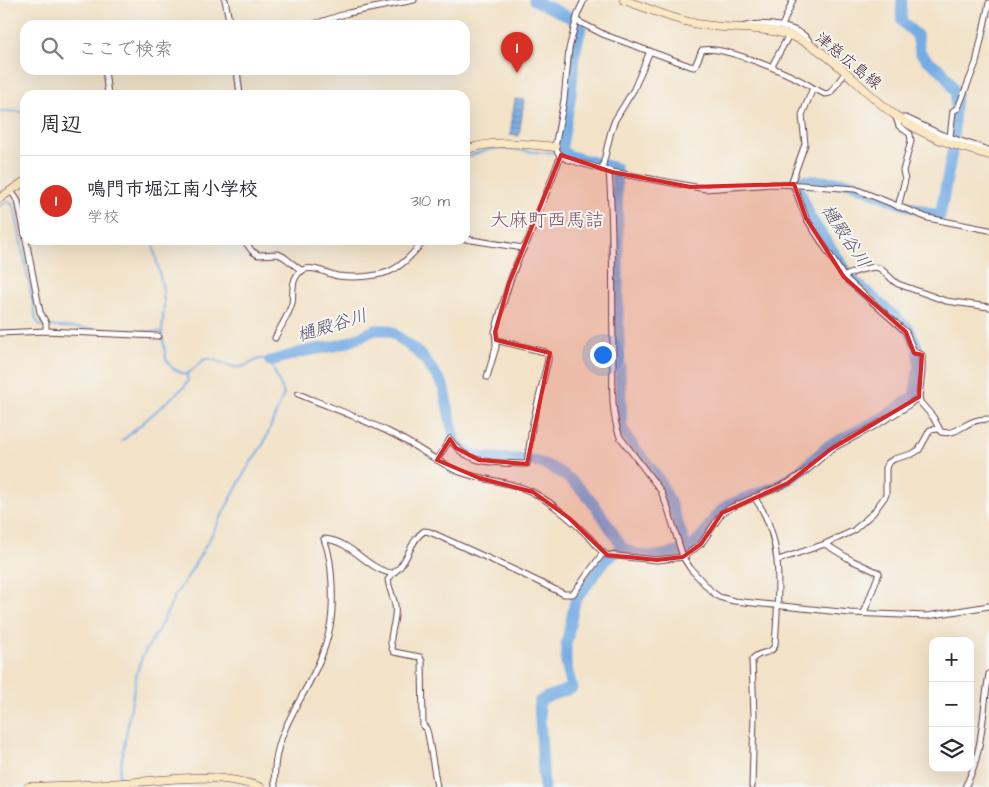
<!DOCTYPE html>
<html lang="ja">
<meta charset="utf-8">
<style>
body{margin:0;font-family:"Architects Daughter","Klee One",sans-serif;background:#f2f2f3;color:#2b2b33}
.controls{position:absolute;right:15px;bottom:15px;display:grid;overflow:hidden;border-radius:10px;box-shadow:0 5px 20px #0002}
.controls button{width:45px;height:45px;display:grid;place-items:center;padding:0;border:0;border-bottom:1px solid #e1e1e2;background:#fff;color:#2b2b33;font:25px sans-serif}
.you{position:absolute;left:602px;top:354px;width:18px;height:18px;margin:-12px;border:4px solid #fff;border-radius:50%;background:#1a73e8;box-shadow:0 0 0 8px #1a73e833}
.badge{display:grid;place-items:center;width:32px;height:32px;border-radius:50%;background:#d93025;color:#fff;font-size:16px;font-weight:700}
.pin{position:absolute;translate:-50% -41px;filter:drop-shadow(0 1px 2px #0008)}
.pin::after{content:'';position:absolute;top:26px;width:18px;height:15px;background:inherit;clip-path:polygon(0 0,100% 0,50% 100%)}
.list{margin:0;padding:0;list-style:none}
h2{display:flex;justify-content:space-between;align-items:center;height:65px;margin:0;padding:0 20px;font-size:21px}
h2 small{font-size:16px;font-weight:400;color:#7c7c81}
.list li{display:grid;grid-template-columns:32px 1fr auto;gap:15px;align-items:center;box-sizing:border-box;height:90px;padding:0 20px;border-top:1px solid #e1e1e2}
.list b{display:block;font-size:19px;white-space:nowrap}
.list p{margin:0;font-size:16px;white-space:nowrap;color:#7c7c81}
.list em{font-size:16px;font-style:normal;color:#7c7c81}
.icon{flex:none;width:28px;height:28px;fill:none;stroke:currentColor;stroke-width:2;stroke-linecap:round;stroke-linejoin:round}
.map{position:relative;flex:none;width:989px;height:787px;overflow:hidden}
.search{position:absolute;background:#fff;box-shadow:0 5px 20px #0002;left:20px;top:20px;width:450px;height:55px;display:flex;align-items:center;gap:12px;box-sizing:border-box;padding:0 18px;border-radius:15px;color:#7c7c81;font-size:19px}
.panel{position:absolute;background:#fff;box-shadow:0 5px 20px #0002;left:20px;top:90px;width:450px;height:155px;border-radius:15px}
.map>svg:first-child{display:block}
</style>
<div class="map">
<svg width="989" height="787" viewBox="0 0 989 787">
<defs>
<pattern id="water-rules" width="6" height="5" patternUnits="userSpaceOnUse" patternTransform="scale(1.25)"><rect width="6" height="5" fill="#74ace3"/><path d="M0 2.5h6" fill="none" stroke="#618bb8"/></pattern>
</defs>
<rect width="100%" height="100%" fill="#f6f6f2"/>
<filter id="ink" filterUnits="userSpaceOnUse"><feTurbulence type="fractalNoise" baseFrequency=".02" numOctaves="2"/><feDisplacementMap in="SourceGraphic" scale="10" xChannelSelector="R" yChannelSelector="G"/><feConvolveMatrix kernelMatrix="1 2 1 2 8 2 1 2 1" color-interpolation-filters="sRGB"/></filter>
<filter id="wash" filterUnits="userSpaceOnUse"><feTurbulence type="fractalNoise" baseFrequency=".0096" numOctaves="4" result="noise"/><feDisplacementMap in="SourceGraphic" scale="20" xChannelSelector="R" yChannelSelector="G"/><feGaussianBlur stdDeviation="1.12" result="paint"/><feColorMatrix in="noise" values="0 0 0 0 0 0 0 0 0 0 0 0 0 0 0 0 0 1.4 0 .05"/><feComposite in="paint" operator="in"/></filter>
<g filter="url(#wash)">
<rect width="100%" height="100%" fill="#f2e2c8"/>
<!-- water -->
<path fill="url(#water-rules)" stroke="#5f6687" d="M515,99L524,100L519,136L510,135Z"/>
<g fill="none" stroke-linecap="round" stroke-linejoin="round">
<!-- stream -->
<g stroke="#74ace3" stroke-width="2">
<path d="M0,111L25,112"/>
<path d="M465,158C476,153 487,149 499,148C520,148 543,157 562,150"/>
<path d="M0,206L7,201L14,206L36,319L40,326L162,332"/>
<path d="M122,441L185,386L188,381L187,375"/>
<path d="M120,780L119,775L137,672L142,657L161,625L176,594L188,576L209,540L246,470L264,443L284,394L270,361C258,354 252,365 240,367C228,369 218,358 205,359L186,375L172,368L166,359L162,332L164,305L163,290L152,240"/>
</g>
<!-- river -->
<g stroke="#74ace3" stroke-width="11">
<path d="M534,0L573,19L581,28L574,57L571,94L562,146V150L567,155L616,168L618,227V311L622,427C629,445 645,458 656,475C671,498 678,524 687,550C660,555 646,562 622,547"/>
<path d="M270,361L306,351L335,346L349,342L375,330H386L392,332L422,356L443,385L455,441C476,466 503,455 530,460C575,469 600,511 622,547L605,561L575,601L566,645V663L572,688L544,698L539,702L544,787"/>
<path d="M687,550L696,543L704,533L716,515L728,505L779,485L794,476L828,446L882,418L914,396L919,365L917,347L909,329L852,279L810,217L796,180L844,182L856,185L896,202L940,216L952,153L956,94L949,81L942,71L926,59L920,52L917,35C900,20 900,24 902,0"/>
</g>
</g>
</g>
<g filter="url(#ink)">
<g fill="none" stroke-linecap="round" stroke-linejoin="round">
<!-- street casing -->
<g stroke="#633c43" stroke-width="7">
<g id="street">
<path d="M225,0L230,25"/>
<path d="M584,0L578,13L569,49L564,100L555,147L559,154L566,159L612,172L706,189L773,184L801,185L855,189L928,218L989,230"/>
<path d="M577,21L605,35L690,66L694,67L696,64L702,50C723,45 794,75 813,88"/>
<path d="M311,25L348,13L414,0"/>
<path d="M782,26L793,0"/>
<path d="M743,27C759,20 805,26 811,45"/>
<path d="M772,66L789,35"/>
<path d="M105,70L108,95"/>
<path d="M237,70L240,95"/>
<path d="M845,73L830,93L825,94L813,88L802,115L805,144L792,181L806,218L844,277C849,273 873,265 879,268C886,272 891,280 898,284L946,301L989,307"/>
<path d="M895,115L899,126L910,134L911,141L903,171L905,180L898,207"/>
<path d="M900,118H906L940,134L988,150L989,152"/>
<path d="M950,137L953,111L958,108L976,63L989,3"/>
<path d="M602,169L611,131L615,120L634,89L650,51"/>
<path d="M609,171C614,232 612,293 613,354C613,381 610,412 620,437L661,491L668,509L683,557L690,568L711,591L719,597L734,601L850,613L927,616L989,606"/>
<path d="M11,191L18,201L25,235"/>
<path d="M465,239L523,248"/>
<path d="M26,240L40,312L46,323V331"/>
<path d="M244,240L252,251L258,255L278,254L284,257L302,271"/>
<path d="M0,333L46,331L158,336"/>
<path d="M275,338C280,327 289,315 292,303C294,292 290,280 301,271C310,264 328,274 338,276C353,278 374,277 388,272C403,266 415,251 425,240"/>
<path d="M496,340L495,332C504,300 512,267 529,238L561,155"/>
<path d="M298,394C328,406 360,418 389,432C412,443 433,459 455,470C480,481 508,480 532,492C554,503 574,522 591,539C597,545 600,552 607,555L657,560L683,557L701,544L722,513L732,507L788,483L806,471L831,449L875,426L903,409L919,397L922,371V355L914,352L906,332L844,277"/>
<path d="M919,397L920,402L933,417L941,432C955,435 960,427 972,422C977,420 984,419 989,419"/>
<path d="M437,460L450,439C467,467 499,462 527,464L532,427L548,360V355L545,352L496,340V347L487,377"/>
<path d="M778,560L825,544"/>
<path d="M864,613L879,573L851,560L825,544L853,531L873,513L886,495V468L888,463L894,459L912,454L919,450L930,430L938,429"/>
<path d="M275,787C270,731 306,700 323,652C332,627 333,610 332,584C331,568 330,554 324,539C353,541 367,570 392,573"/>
<path d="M437,787L428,734L426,728L423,726L422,661L420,657L394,652C387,643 394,627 395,616C397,600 390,595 388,580C391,574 394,573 399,568C409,557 411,540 424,531L430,532L514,570L564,594H573L603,553"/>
<path d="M752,787L754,716L752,660C758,650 771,656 775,645C778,595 786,540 754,497"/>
<path d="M965,787C984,752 982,712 989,674"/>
</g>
</g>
<!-- secondary casing -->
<g stroke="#633c43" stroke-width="9">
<g id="secondary">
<path d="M624,0C650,9 676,21 704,25C736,30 770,25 801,40C835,56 864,93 895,115C927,138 952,145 989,155"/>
<path d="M465,150C494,139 525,144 555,147"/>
<path d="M0,198L25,181"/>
<path d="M28,787C60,786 92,785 123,783C171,780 213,771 260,787"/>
</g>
</g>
<!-- street -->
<use href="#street" stroke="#fff" stroke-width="5"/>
<!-- secondary -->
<use href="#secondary" stroke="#fae7c3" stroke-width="8"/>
</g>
</g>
<!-- marked area -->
<path fill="#d62828" fill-opacity="0.2" stroke="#d62828" stroke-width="4" stroke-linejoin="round" d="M561,155L612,172L691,187L794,184L806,218L844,277L906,332L914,353L922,355L919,397L831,449L788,483L722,513L701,544L683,557L657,560L607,555L569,518L533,492L479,478L437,460L450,439L456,448L479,460L527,464L550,353L496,340L495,332L509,283Z"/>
<g text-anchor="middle" stroke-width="4" stroke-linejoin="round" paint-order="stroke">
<!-- street labels -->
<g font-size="16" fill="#4a1f2b" stroke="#f6f6f2">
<text transform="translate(849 60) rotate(39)" y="6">津慈広島線</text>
</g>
<!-- water labels -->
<g font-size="18" font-style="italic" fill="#59506b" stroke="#f6f6f2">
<text transform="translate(846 236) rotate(56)" y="6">樋殿谷川</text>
<text transform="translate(332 325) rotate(-17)" y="6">樋殿谷川</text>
</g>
<!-- quarter labels -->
<g font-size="19" fill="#845163" stroke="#f6f6f2">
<text x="547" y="226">大麻町西馬詰</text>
</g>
</g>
</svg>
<div class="controls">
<button>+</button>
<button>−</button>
<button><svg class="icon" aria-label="layers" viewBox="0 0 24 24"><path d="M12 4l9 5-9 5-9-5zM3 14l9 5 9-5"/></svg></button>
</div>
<div class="you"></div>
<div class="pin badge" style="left:517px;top:73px">1</div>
<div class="search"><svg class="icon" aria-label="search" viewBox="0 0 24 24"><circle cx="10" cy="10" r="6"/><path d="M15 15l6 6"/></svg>ここで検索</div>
<section class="panel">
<h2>周辺<small></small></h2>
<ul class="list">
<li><span class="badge">1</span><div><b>鳴門市堀江南小学校</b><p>学校</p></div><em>310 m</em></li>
</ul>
</section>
</div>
